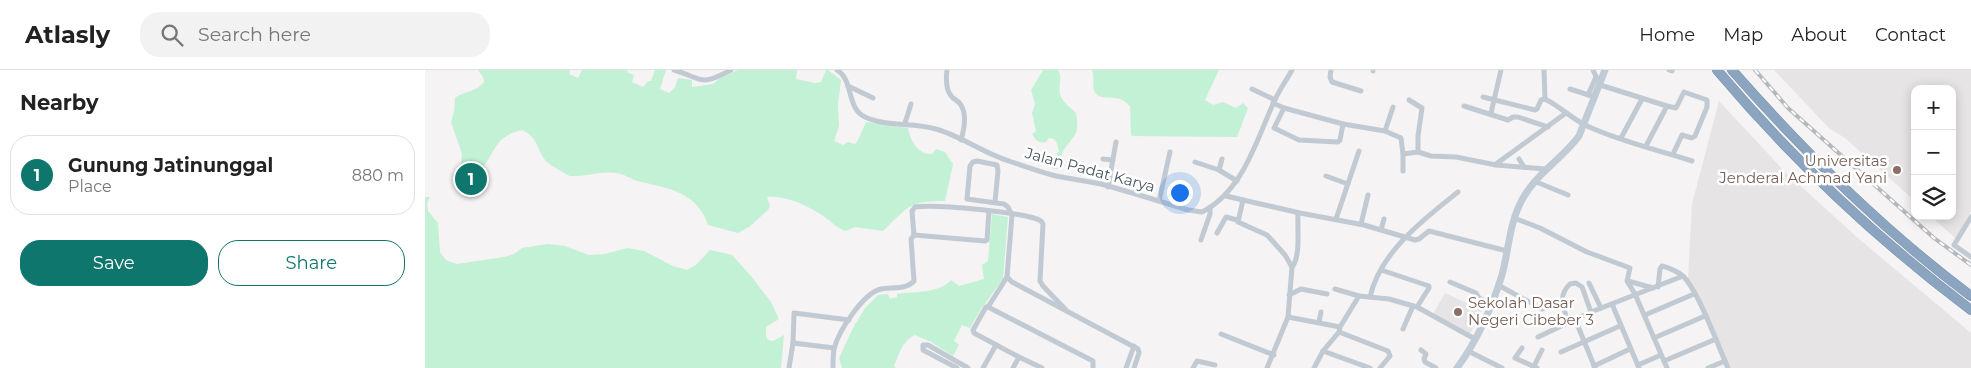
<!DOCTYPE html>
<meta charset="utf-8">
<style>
body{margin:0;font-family:Montserrat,sans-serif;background:#f2f2f2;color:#222}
.controls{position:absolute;right:15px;top:15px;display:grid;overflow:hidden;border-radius:10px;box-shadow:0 2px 12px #0003}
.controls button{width:45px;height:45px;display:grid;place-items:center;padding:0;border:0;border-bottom:1px solid #e0e0e0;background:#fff;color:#222;font:25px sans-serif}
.you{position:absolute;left:754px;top:122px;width:18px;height:18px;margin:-12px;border:4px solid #fff;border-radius:50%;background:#1a73e8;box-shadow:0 0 0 8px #1a73e833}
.badge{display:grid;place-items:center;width:32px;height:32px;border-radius:50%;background:#0f766e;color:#fff;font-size:16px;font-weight:700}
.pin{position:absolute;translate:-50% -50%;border:2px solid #fff;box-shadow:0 1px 5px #0006}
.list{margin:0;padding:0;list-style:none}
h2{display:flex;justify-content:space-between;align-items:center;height:65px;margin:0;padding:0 20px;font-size:21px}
h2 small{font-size:16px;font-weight:400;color:#767676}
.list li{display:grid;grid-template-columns:32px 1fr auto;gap:15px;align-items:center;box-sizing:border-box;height:80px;margin:0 10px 10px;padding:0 10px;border:1px solid #e0e0e0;border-radius:20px}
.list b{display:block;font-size:19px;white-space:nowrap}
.list p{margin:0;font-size:16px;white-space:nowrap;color:#767676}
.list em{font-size:16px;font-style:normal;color:#767676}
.actions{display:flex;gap:10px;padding:15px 20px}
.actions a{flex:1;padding:11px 0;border:1px solid #0f766e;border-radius:20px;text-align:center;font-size:18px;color:#0f766e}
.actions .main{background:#0f766e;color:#fff}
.icon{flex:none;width:28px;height:28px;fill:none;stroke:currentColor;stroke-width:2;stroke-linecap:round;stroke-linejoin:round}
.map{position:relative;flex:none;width:1546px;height:298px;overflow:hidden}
header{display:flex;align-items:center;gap:30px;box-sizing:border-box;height:70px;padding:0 25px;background:#fff;border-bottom:1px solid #e0e0e0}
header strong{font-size:24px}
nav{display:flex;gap:28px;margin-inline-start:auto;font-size:18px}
.search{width:350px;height:45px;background:#f2f2f2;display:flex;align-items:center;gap:12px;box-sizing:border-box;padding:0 18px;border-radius:20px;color:#767676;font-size:19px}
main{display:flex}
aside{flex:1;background:#fff}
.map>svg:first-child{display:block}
</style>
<header>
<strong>Atlasly</strong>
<div class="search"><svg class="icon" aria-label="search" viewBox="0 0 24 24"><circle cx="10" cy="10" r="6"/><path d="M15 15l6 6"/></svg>Search here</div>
<nav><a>Home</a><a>Map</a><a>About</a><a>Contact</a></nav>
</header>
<main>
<aside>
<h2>Nearby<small></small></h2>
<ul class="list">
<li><span class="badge">1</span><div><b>Gunung Jatinunggal</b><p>Place</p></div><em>880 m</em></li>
</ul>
<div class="actions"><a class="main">Save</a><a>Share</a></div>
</aside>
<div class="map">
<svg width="1546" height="298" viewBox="0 0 1546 298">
<rect width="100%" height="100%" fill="#f5f3f3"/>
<!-- education -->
<g fill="#e6e4e5">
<path d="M1349,0H1546V141L1531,169L1506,146H1527V19H1490V131L1420,68L1404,58Z"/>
<path d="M1294,31L1360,102L1434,169L1546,263V298H1305L1263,208L1267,134Z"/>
<path d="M1020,223L1057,240L1045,264L1008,244Z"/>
</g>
<!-- green -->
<g fill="#c3f1d5">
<path d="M53,0H145L144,4L153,8L157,0H202L203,3L209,5L207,12L218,17L223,11H226L230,0H241L235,19L244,23L250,17L253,8L267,10V17L288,14L295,8L313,0H372L371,9L390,13L396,12L401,0H403L416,10L413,34L414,56L409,71L418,75L423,72L430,74L433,70L441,52L483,58C485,70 493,85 507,84L511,79L520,82L528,94L520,131C483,131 483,137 458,161L430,157L421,161C413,159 408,153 401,148C386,137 361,125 342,127L345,136L343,140L324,157L313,163L283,155C273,123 244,118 216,112C207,110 200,104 191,103C175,101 160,107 145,106C141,104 123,94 121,91C111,79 114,68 97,60C64,67 71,91 49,105C45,108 36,107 30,108L36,94L37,84L26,52L29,42L30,28C41,20 50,23 59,12L58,7Z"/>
<path d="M618,0H633C638,8 633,16 635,24C637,32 646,38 651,43C655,69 648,64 637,83C635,87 635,94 634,99H629L624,96L623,91L631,85L634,81C632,74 632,68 624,68L621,72C613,73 611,71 607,64L611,61L607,43L610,34L606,20Z"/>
<path d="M667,0H794L780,30L788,35L798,32L811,38L818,33L823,38L812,67H809L708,66L706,65L705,36C702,34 699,30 695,29C687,26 673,31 669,20C667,14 670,7 667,0Z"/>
<path d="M0,127H5L2,133L3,141L13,153L15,182L21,190L32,194L79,187L89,184L97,178L123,174L140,176L164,185L180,184L202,178L219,181L248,196L262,200L271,195L285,180L307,185L326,206L346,232L354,249L341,257V266L343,270L348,271L359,265L356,298H0Z"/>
<path d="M567,144L583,147L578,209L556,239L545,258L537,255L529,271L534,275L528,286L506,272L490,265C477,271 474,284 469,296L471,298H417L414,288L428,258L440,238L453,225L463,224L465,229L472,227V224C491,221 513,224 526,210L534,216L559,209L557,195L563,191Z"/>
</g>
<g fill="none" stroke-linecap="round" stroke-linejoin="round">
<!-- motorway casing -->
<g stroke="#7690ad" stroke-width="10">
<g id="motorway">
<path d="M1292,0C1367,89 1453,170 1546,240"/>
<path d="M1307,0C1379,82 1458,160 1546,226"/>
</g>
</g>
<!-- minor -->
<g stroke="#c1cad2" stroke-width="5">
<path d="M249,0C279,9 274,17 306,0"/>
<path d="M412,0C429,10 421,38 440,47C461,57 488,52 511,59C536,66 558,83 584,91C599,96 615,102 631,106C646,109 661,111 676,114C705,122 734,131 763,140L777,142C817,122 831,72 848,34C853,22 861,11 867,0"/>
<path d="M522,0C521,8 521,21 527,27C530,30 534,31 536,35C542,45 539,60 536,70"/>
<path d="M906,0L905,7L907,12L936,21"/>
<path d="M1119,0L1120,29C1136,37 1147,49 1162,56C1194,71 1233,80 1267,91"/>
<path d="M1168,0L1175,15L1242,36"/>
<path d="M1244,0L1247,1"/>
<path d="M948,1V0"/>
<path d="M423,16L448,28"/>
<path d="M827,19L850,30"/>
<path d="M1145,19L1170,27"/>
<path d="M1163,25L1171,7"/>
<path d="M1058,27L1110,40L1112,39L1116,30L1120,29"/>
<path d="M984,30L997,38L993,66V82"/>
<path d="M848,33L859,38L849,58L874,70L913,72L915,70L918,54L960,61L976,68L978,84L993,82L1006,86L1031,87L1071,95L1120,99"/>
<path d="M1039,36L1083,50L1088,47H1093L1123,57"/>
<path d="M859,38L918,54"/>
<path d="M1066,43L1076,0"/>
<path d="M480,53L486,34"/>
<path d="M960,61L968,37"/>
<path d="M1196,68L1217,29"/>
<path d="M1221,76L1242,36L1251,38L1259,22L1282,30V37L1270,66L1267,68L1257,65L1248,84"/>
<path d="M978,84V101"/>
<path d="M678,89L688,90"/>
<path d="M1094,89L1099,97"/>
<path d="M770,92L794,100L812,111"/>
<path d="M1071,94L1141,43"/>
<path d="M794,100L797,89"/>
<path d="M901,106L923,114"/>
<path d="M1109,111L1143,125"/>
<path d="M683,117L691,72"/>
<path d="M801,126L818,130L813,152L842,165L860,185L867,197L863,247L842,298"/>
<path d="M818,130L875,143L939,155L990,170L994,169L1004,161L1082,181"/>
<path d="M734,131L745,82"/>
<path d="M570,132L573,101L572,95L552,91L548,92L545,96L542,129L579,134L583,137L587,145L582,207L563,237H561L548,260L549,263L594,287L588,298"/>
<path d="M1546,147L1529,175L1546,187"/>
<path d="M1089,148L1115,158L1162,182L1205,198L1202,211L1210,224L1242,298"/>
<path d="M911,149L934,81"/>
<path d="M936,154L943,125"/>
<path d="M956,160L959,149"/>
<path d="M792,163L801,147L812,150"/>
<path d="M489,165L560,171L562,170L564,141"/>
<path d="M776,170L785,144V139"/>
<path d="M867,197C876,187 872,157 873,143"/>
<path d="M956,200L1004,216V218L992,237"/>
<path d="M582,207L587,212L713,279L714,283L709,298"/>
<path d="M1203,211L1228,218"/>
<path d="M1025,212L1051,223L1054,228L1067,233"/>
<path d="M1164,213L1176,238"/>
<path d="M1073,215L1117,239L1136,231"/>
<path d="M1233,217L1235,199L1237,196C1243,197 1253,202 1258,206C1274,222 1293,276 1303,298"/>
<path d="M910,219L934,226"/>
<path d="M864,225L876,219L902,224"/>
<path d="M945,227C955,182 999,149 1033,122"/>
<path d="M1187,234L1214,298"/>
<path d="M563,237L668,291V298"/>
<path d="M1220,245L1269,224"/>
<path d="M863,247L915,257"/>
<path d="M1150,249L1170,298"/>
<path d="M894,252L896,242"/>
<path d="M1143,252C1139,238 1132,226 1145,214L1151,213L1157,217L1166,242"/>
<path d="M978,259L988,236"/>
<path d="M914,262L963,281L965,286L955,298"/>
<path d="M796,264L849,285"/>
<path d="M1113,267L1166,242L1258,206"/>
<path d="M1229,268L1280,246"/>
<path d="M368,273L409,278"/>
<path d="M1097,278L1090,288L1112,298"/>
<path d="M996,280L1001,284L999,289L1000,292L1011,298"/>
<path d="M898,281L945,298"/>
<path d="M1043,281L1077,298"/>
<path d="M1136,282L1195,256"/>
<path d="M594,287L617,298"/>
<path d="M1239,291L1291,269"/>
<path d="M1213,295L1236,285"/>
<path d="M1109,296L1117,280"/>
<path d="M1169,296L1205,279"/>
<path d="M364,298L368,273L369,243L424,250"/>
<path d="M408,298C408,292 408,285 409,279C413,262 438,223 456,219C466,217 481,220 489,211L486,169L489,165L487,141L490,137C508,134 602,142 616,151L618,154L615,211L618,216L642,241"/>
<path d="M532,298L498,280V275H503L543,298"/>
<path d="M558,298L571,275"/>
<path d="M701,298L709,276"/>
<path d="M768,298L772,291L790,295"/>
<path d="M889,298L898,281L914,262L915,257L934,226L964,229L992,237L1050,269"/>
<path d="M1283,298L1300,291"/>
</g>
<!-- secondary -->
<path stroke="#c1cbd6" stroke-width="7" d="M1032,298C1052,271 1067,237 1077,205C1084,179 1084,153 1098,128C1112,103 1137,89 1154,66L1180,0"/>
<!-- motorway -->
<use href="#motorway" stroke="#8ba5c1" stroke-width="9"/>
<!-- rail casing -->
<g stroke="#b5b8bd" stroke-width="4">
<path id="rail" d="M1330,0L1363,38L1509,168L1546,195"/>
</g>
<!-- rail -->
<use href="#rail" stroke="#fff" stroke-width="2" stroke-dasharray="5.5" stroke-linecap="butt"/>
</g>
<!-- markers -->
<g fill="#8d6e63" stroke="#fff" stroke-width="2">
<circle cx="1472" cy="100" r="5"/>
<circle cx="1033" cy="242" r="5"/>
</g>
<g text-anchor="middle" stroke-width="5" stroke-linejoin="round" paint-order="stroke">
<!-- education labels -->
<g font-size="15" fill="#785e54" stroke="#fff" text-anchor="end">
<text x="1462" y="96">Universitas<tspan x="1462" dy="17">Jenderal Achmad Yani</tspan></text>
<text x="1043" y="238" text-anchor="start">Sekolah Dasar<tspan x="1043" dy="17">Negeri Cibeber 3</tspan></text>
</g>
<!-- street labels -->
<g font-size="15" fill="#4a5661" stroke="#fff">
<text transform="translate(665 100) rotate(15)" y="5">Jalan Padat Karya</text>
</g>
</g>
</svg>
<div class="controls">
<button>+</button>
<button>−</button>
<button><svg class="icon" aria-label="layers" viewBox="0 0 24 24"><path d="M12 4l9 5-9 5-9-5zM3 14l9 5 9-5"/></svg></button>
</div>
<div class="you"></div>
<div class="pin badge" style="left:46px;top:109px">1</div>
</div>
</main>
